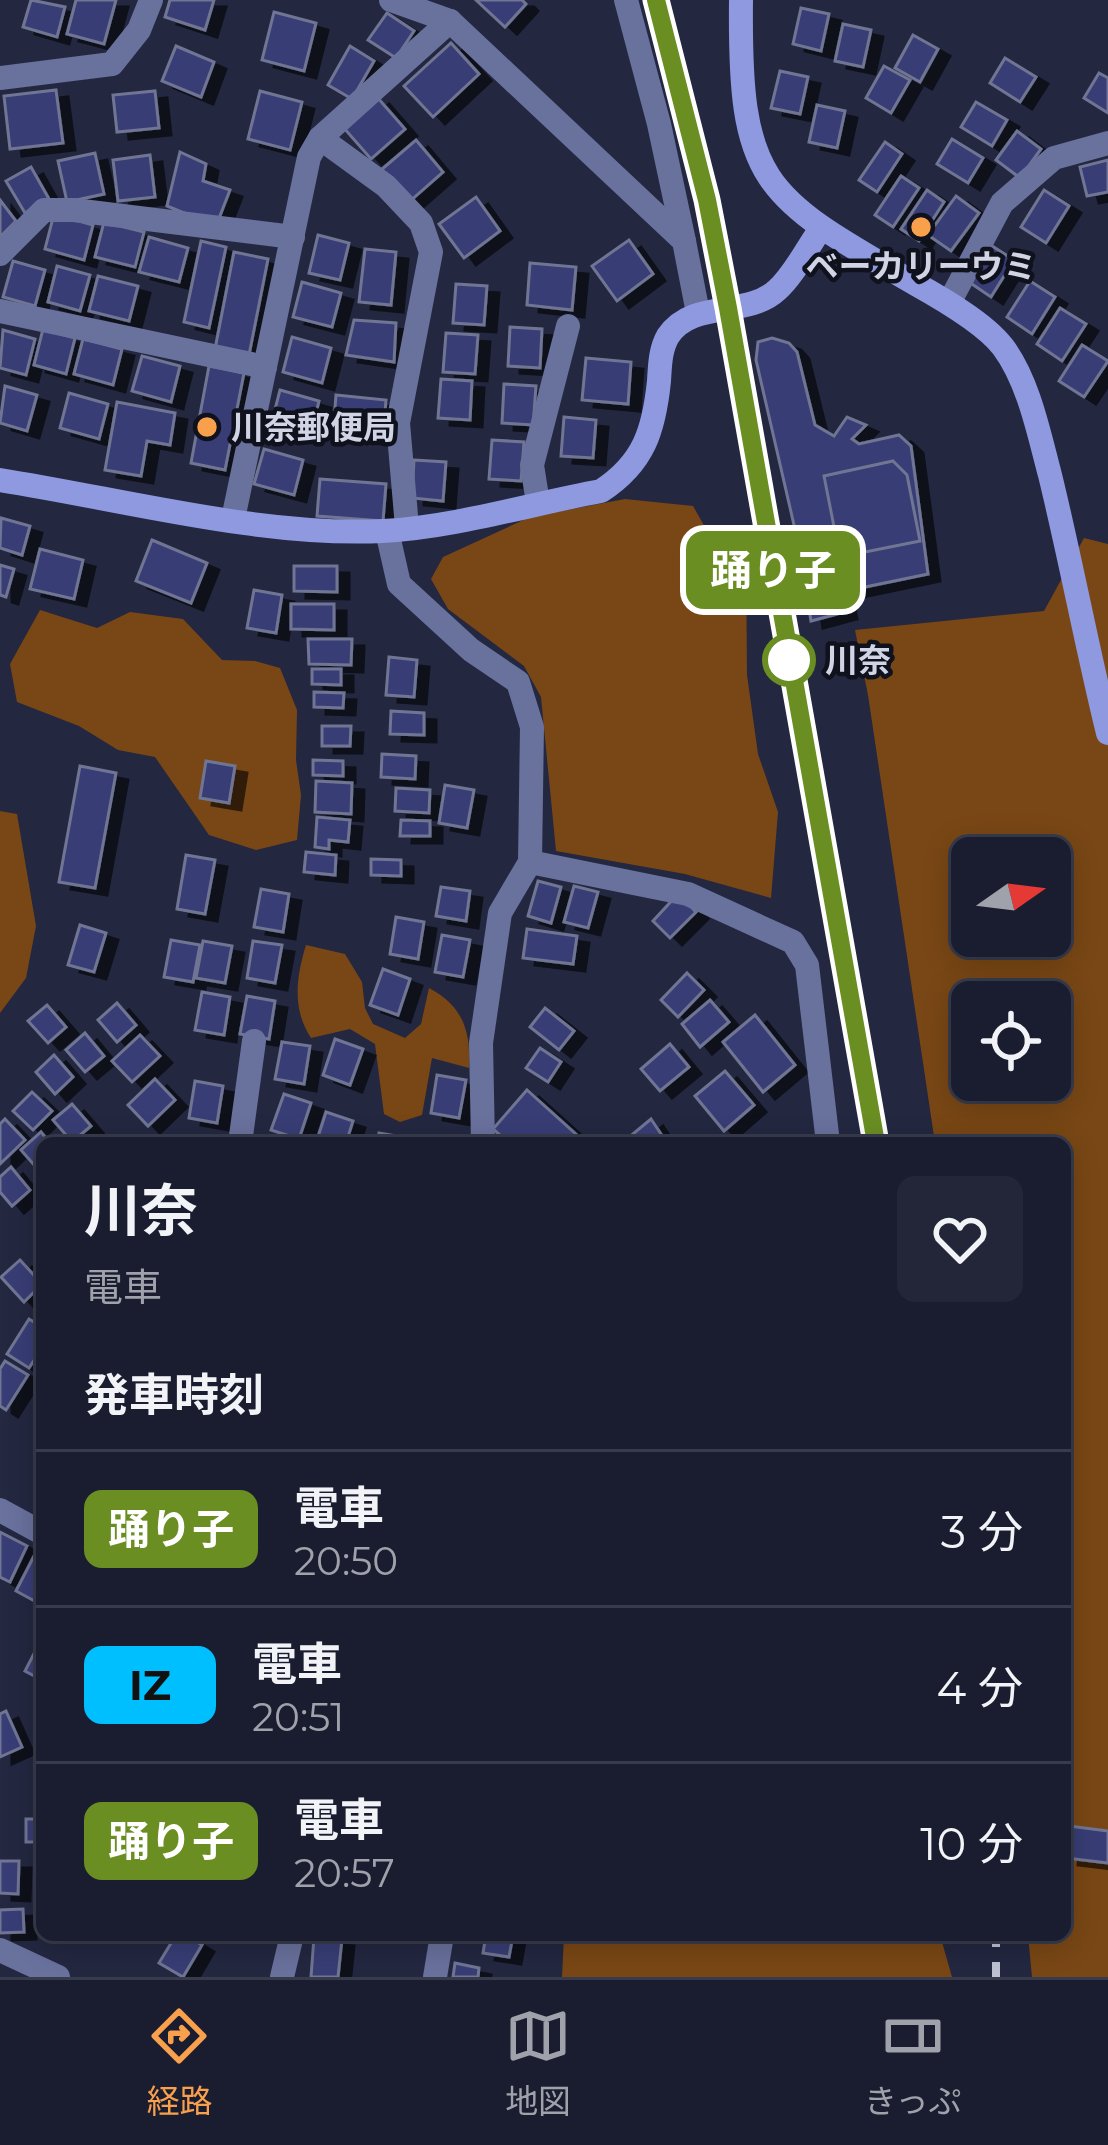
<!DOCTYPE html>
<html lang="ja">
<head>
<meta charset="utf-8">
<style>
  body { margin:0; font-family:Montserrat,"Noto Sans JP",sans-serif; background:#232638; color:#f1f3f6; height:100vh; display:flex; flex-direction:column; font-size:45px; white-space:nowrap }
  * { box-sizing:border-box; margin:0 }
  p { font-size:39px; color:#9fa2ab }
  .icon { flex:none; width:66px; height:66px; fill:none; stroke:currentColor; stroke-width:2; stroke-linecap:round; stroke-linejoin:round }
  .map { position:relative; flex:1; overflow:hidden }
  .side { position:absolute; left:36px; top:1137px; width:1035px; height:804px; display:flex; flex-direction:column; background:#1a1d30; border-radius:18px; box-shadow:0 6px 30px #0003,0 0 0 3px #383b4c }
  .side>* { flex:none }
  .badge { padding:0 24px; border-radius:18px; font-size:42px; line-height:78px }
  .needle { width:78px; rotate:76deg }
  .tools { position:absolute; left:951px; top:837px; display:grid; gap:24px }
  .tools a { display:grid; place-items:center; width:120px; height:120px; border-radius:18px; background:#1a1d30; box-shadow:0 6px 30px #0003,0 0 0 3px #383b4c; font-size:60px }
  .map>.badge { position:absolute; translate:-50% -50%; box-shadow:0 0 0 6px #fff }
  h2 { padding:0 48px; font-size:45px; line-height:108px }
  .round { display:grid; place-items:center; flex:none; width:126px; height:126px; border-radius:18px; background:#232638 }
  .headline { display:flex; align-items:center; justify-content:space-between; height:204px; padding:0 48px }
  h1 { font-size:57px; font-weight:700; line-height:90px }
  ul { padding:0; list-style:none }
  li { display:flex; align-items:center; gap:36px; height:156px; padding:0 48px; border-top:3px solid #383b4c }
  li div { flex:1 }
  li b { display:block; font-size:45px }
  li em { font-style:normal }
  li .badge { min-width:132px; font-weight:700; text-align:center }
  .tabs { display:flex; justify-content:space-around; align-items:center; height:168px; border-top:3px solid #383b4c; background:#1a1d30; font-size:33px; color:#9fa2ab }
  .tabs a { display:grid; justify-items:center; gap:6px }
  .tabs .active { color:#f9a04c }
  .map>svg:first-child { display:block }
</style>
</head>
<body>
<div class="map">
<svg width="1108" height="1977" viewBox="0 0 1108 1977">
  <defs>
    <filter id="shadow"><feDropShadow dx="12" dy="7" stdDeviation="0" flood-color="#0009"/></filter>
  </defs>
  <rect width="100%" height="100%" fill="#232740"/>
  <!-- forest -->
  <g fill="#794715" fill-rule="evenodd">
    <path d="M625 499 693 506 723 559 746 553 747 675 758 754 778 812 771 898 685 874 556 851 541 697 524 666 448 609 431 579 443 557 530 517Z"/>
    <path d="M1084 538 1108 544V1977H1032L1028 1935H1065V1143H935L868 695 855 630 1044 611ZM972 858H1050V936H972ZM972 1002H1050V1080H972Z"/>
    <path d="M40 610 97 628 130 612 183 619 222 660 255 661 280 668 297 710 296 760 301 795 297 840 256 850 209 835 155 757 118 750 79 726 17 702 10 664Z"/>
    <path d="M0 811 17 814 36 926 26 978 0 1013Z"/>
    <path d="M306 945 345 954 362 982 365 1008 373 1024 405 1038 421 1024 429 988C463 1006 471 1031 469 1068L432 1058 422 1115 400 1122 384 1114 375 1044 350 1029 311 1038C292 1009 296 978 306 945Z"/>
    <path d="M564 1935H940L952 1977H562Z"/>
  </g>
  <!-- building -->
  <g fill="#373d74" stroke="#6f7593" stroke-width="3" filter="url(#shadow)">
    <path d="M31 0 65 7 57 37 23 27Z"/>
    <path d="M76 0H116L104 44 67 34Z"/>
    <path d="M170 0H214L205 30 165 17Z"/>
    <path d="M476 0H522L526 4 505 27Z"/>
    <path d="M801 8 829 14 821 51 793 44Z"/>
    <path d="M274 12 316 23 304 71 262 60Z"/>
    <path d="M387 13 414 31 396 58 368 40Z"/>
    <path d="M843 24 871 30 863 67 835 61Z"/>
    <path d="M913 35 938 49 920 82 895 68Z"/>
    <path d="M451 43 479 74 433 117 404 86Z"/>
    <path d="M176 46 214 62 201 97 162 81Z"/>
    <path d="M350 46 374 61 352 99 328 85Z"/>
    <path d="M1005 58 1036 77 1020 102 990 83Z"/>
    <path d="M884 66 910 80 891 113 866 98Z"/>
    <path d="M780 71 808 77 800 114 771 108Z"/>
    <path d="M1099 73 1108 78V113L1084 98Z"/>
    <path d="M56 90 63 143 10 149 4 96Z"/>
    <path d="M155 91 159 128 117 132 113 95Z"/>
    <path d="M260 91 302 102 290 150 248 139Z"/>
    <path d="M377 97 405 129 371 159 343 127Z"/>
    <path d="M976 102 1007 120 992 146 961 127Z"/>
    <path d="M817 105 845 111 837 148 809 142Z"/>
    <path d="M1017 131 1041 149 1020 178 996 160Z"/>
    <path d="M952 139 983 158 968 183 937 164Z"/>
    <path d="M416 140 443 172 409 202 381 170Z"/>
    <path d="M885 142 902 154 877 192 859 180Z"/>
    <path d="M180 152 206 164 203 181 230 190 216 226 167 206Z"/>
    <path d="M95 153 104 194 67 202 58 161Z"/>
    <path d="M150 155 155 197 118 201 113 160Z"/>
    <path d="M1108 160V192L1087 196 1080 167Z"/>
    <path d="M31 167 49 199 25 213 6 181Z"/>
    <path d="M901 176 919 188 893 227 875 215Z"/>
    <path d="M927 190 944 202 919 241 901 229Z"/>
    <path d="M1044 190 1069 206 1046 243 1021 227Z"/>
    <path d="M956 196 979 213 951 251 928 235Z"/>
    <path d="M476 197 500 231 464 258 439 224Z"/>
    <path d="M0 200 16 221 0 237Z"/>
    <path d="M54 214 93 225 84 260 45 249Z"/>
    <path d="M104 222 144 232 135 267 95 257Z"/>
    <path d="M318 235 349 243 340 280 309 273Z"/>
    <path d="M149 237 188 248 179 282 139 272Z"/>
    <path d="M629 240 653 274 617 301 592 266Z"/>
    <path d="M201 241 226 247 209 328 184 322Z"/>
    <path d="M989 244 1014 260 991 297 966 280Z"/>
    <path d="M365 249 396 252 391 305 359 302Z"/>
    <path d="M234 252 268 259 249 355 215 349Z"/>
    <path d="M13 261 45 270 35 306 3 297Z"/>
    <path d="M530 263 576 267 572 310 527 305Z"/>
    <path d="M57 266 90 275 80 311 48 302Z"/>
    <path d="M98 276 138 286 129 321 89 311Z"/>
    <path d="M1030 281 1055 297 1032 334 1007 317Z"/>
    <path d="M302 282 341 293 332 327 293 317Z"/>
    <path d="M456 284 487 286 484 325 453 323Z"/>
    <path d="M1060 308 1086 324 1062 361 1037 344Z"/>
    <path d="M354 320 396 323 394 362 346 355Z"/>
    <path d="M510 327 542 329 540 368 508 366Z"/>
    <path d="M43 329 75 338 66 374 34 365Z"/>
    <path d="M3 330 35 339 26 375 0 368Z"/>
    <path d="M446 333 478 335 475 374 443 372Z"/>
    <path d="M292 337 331 348 322 383 283 372Z"/>
    <path d="M772 338 789 343 797 352 815 425 834 436 847 417 866 425 852 439 859 444 899 435 911 446 928 574 841 592 845 612 811 621 800 551 756 360 758 342Z"/>
    <path d="M83 339 122 349 113 385 74 374Z"/>
    <path d="M1082 345 1108 361 1084 397 1059 381Z"/>
    <path d="M142 356 180 366 171 402 132 391Z"/>
    <path d="M586 358 631 362 628 404 582 400Z"/>
    <path d="M209 366 244 373 225 470 191 463Z"/>
    <path d="M441 379 472 381 470 420 438 418Z"/>
    <path d="M504 384 536 386 533 425 502 423Z"/>
    <path d="M5 386 37 395 27 431 0 423Z"/>
    <path d="M280 390 319 401 310 436 271 425Z"/>
    <path d="M69 393 108 404 99 439 60 428Z"/>
    <path d="M336 395 386 400 383 438 333 434Z"/>
    <path d="M117 402 175 413 170 445 147 441 141 476 105 470Z"/>
    <path d="M564 417 596 420 593 458 561 456Z"/>
    <path d="M492 440 524 442 521 481 489 479Z"/>
    <path d="M264 449 303 460 294 495 254 484Z"/>
    <path d="M414 460 446 462 443 501 412 498Z"/>
    <path d="M893 461 907 475 920 541 840 557 824 476Z"/>
    <path d="M320 479 386 484 383 521 317 516Z"/>
    <path d="M1 518 30 526 22 555 0 548Z"/>
    <path d="M152 540 207 563 191 603 136 581Z"/>
    <path d="M40 549 83 560 74 599 30 589Z"/>
    <path d="M0 565 14 569 6 597 0 595Z"/>
    <path d="M294 566H337V592L294 591Z"/>
    <path d="M254 590 282 595 276 633 247 628Z"/>
    <path d="M291 604H334V630L291 629Z"/>
    <path d="M308 639H352L351 665 309 664Z"/>
    <path d="M389 657 417 660 414 697 386 695Z"/>
    <path d="M312 669H341V685L312 684Z"/>
    <path d="M314 692 344 693 343 708 314 707Z"/>
    <path d="M391 711 424 713V735L390 734Z"/>
    <path d="M322 726H351L350 746H322Z"/>
    <path d="M382 754 416 756 415 779 381 777Z"/>
    <path d="M313 760 343 761V776L313 775Z"/>
    <path d="M206 761 235 766 229 803 200 798Z"/>
    <path d="M80 766 116 773 95 888 59 882Z"/>
    <path d="M316 781 352 783 351 814 315 812Z"/>
    <path d="M445 785 474 790 467 828 439 823Z"/>
    <path d="M396 788 430 790 429 813 395 811Z"/>
    <path d="M317 817 350 820 348 842 329 840V849L315 847Z"/>
    <path d="M401 820 430 821V836H400Z"/>
    <path d="M306 852 336 855 335 875 304 872Z"/>
    <path d="M186 855 215 860 205 914 177 909Z"/>
    <path d="M371 859 401 860V876L371 875Z"/>
    <path d="M538 881 561 887 551 923 528 916Z"/>
    <path d="M574 886 598 892 588 928 564 922Z"/>
    <path d="M441 887 470 891 466 921 436 916Z"/>
    <path d="M261 889 289 894 283 932 254 927Z"/>
    <path d="M678 894 696 912 670 938 653 921Z"/>
    <path d="M396 917 424 922 418 959 390 954Z"/>
    <path d="M80 925 106 933 94 972 68 965Z"/>
    <path d="M527 929 577 936 573 964 523 958Z"/>
    <path d="M442 935 470 940 463 977 435 972Z"/>
    <path d="M171 940 200 945 193 982 164 977Z"/>
    <path d="M203 941 232 946 225 983 196 978Z"/>
    <path d="M253 941 282 945 275 983 247 978Z"/>
    <path d="M383 969 410 979 398 1015 370 1005Z"/>
    <path d="M687 973 704 990 678 1017 661 1000Z"/>
    <path d="M202 992 230 997 224 1035 195 1030Z"/>
    <path d="M247 996 275 1001 269 1039 240 1034Z"/>
    <path d="M710 1000 729 1022 700 1047 682 1024Z"/>
    <path d="M117 1003 136 1025 117 1042 98 1020Z"/>
    <path d="M47 1005 66 1027 48 1043 28 1021Z"/>
    <path d="M545 1008 574 1031 559 1050 530 1027Z"/>
    <path d="M755 1015 795 1065 763 1092 723 1042Z"/>
    <path d="M85 1033 104 1056 85 1072 66 1050Z"/>
    <path d="M140 1035 160 1056 132 1082 112 1061Z"/>
    <path d="M335 1039 363 1049 350 1085 323 1075Z"/>
    <path d="M282 1042 310 1046 304 1084 275 1079Z"/>
    <path d="M670 1044 689 1067 660 1091 641 1069Z"/>
    <path d="M540 1048 561 1062 548 1082 526 1068Z"/>
    <path d="M54 1055 73 1077 55 1094 36 1072Z"/>
    <path d="M725 1071 754 1105 724 1131 695 1096Z"/>
    <path d="M437 1075 466 1080 459 1118 431 1113Z"/>
    <path d="M155 1079 175 1100 148 1126 128 1105Z"/>
    <path d="M195 1081 223 1086 217 1123 189 1118Z"/>
    <path d="M527 1090 579 1137 574 1143H509L493 1129Z"/>
    <path d="M32 1092 52 1111 33 1130 13 1111Z"/>
    <path d="M284 1094 311 1103 299 1139 271 1130Z"/>
    <path d="M72 1104 91 1126 72 1142 53 1120Z"/>
    <path d="M326 1112 353 1121 346 1143H316Z"/>
    <path d="M5 1119 25 1140 0 1164V1124Z"/>
    <path d="M651 1119 667 1143H622Z"/>
    <path d="M41 1132 50 1143H42V1174L21 1150Z"/>
    <path d="M379 1133 408 1138 407 1143H378Z"/>
    <path d="M11 1167 30 1190 12 1206 0 1192V1177Z"/>
    <path d="M20 1260 42 1284 24 1302 1 1277Z"/>
    <path d="M29 1319 42 1327V1348L29 1368 7 1354Z"/>
    <path d="M5 1361 28 1375 6 1410 0 1406V1369Z"/>
    <path d="M0 1532 27 1546 10 1582 0 1577Z"/>
    <path d="M34 1556 42 1560V1605L16 1591Z"/>
    <path d="M42 1638V1680L25 1671Z"/>
    <path d="M6 1711 22 1747 0 1757V1714Z"/>
    <rect x="26" y="1819" width="16" height="23"/>
    <path d="M1069 1826 1108 1831V1863L1066 1858Z"/>
    <path d="M0 1861H19L18 1894 0 1893Z"/>
    <path d="M23 1909 24 1932 0 1933V1910Z"/>
    <path d="M176 1935H186L202 1945 183 1977 159 1963Z"/>
    <path d="M486 1935H513L509 1957 483 1953Z"/>
    <path d="M314 1937 342 1939 338 1977H311Z"/>
    <path d="M455 1963 479 1968 478 1977H453Z"/>
  </g>
  <g fill="none" stroke-linecap="round" stroke-linejoin="round">
    <!-- street -->
    <g stroke="#69719d" stroke-width="24">
      <path d="M391 0 450 21 684 241 698 313"/>
      <path d="M626 0 659 124 684 241"/>
      <path d="M0 78 112 64 139 30 151 0"/>
      <path d="M320 138 386 186 421 223 431 252 398 423 407 527"/>
      <path d="M0 254 44 210H74L293 237"/>
      <path d="M949 303 1002 203 1054 158 1108 143"/>
      <path d="M0 311 265 367"/>
      <path d="M538 503 532 465 568 326"/>
      <path d="M233 519 309 157 320 138 450 21"/>
      <path d="M387 531 399 584 471 650 518 682 532 727 530 862 500 913 481 1043 483 1143"/>
      <path d="M530 862 688 894 793 942 807 965 828 1143"/>
      <path d="M240 1143 254 1041"/>
      <path d="M0 1510 42 1533"/>
      <path d="M0 1950 58 1977"/>
      <path d="M282 1977 292 1935"/>
      <path d="M435 1977 442 1935"/>
    </g>
    <!-- secondary -->
    <g stroke="#8e99e0" stroke-width="24">
      <path d="M741 0C739 183 761 195 914 283 941 298 985 323 1003 347 1029 382 1039 434 1050 475 1071 561 1087 648 1108 733"/>
      <path d="M0 480C121 499 262 537 383 531 456 527 530 504 601 491 644 463 654 430 659 381 660 366 660 350 668 336 693 299 747 318 777 290 794 275 807 248 820 230"/>
    </g>
    <!-- rail -->
    <g stroke="#bec2d3" stroke-width="8" stroke-dasharray="15 15" stroke-linecap="butt">
      <path d="M656 0 707 200 728 308 876 1143"/>
      <path d="M996 1977V1935"/>
    </g>
  </g>
  <g fill="none" stroke-linecap="round" stroke-linejoin="round">
    <!-- line casing -->
    <g stroke="#fff" stroke-width="27">
      <path id="line" d="M656 0 707 200 728 308 876 1143"/>
    </g>
    <!-- line -->
    <use href="#line" stroke="#6b8e23" stroke-width="18"/>
  </g>
  <!-- markers -->
  <g fill="#f9a04c" stroke="#0f111c" stroke-width="4.5">
    <circle cx="921" cy="227" r="12"/>
    <circle cx="207" cy="427" r="12"/>
  </g>
  <circle fill="#fff" stroke="#6b8e23" stroke-width="6" cx="789" cy="660" r="24"/>
  <g text-anchor="middle" dominant-baseline="central" stroke-width="9" stroke-linejoin="round" paint-order="stroke">
    <!-- poi labels -->
    <g font-size="33" font-weight="bold" fill="#d0d4e4" stroke="#0f111c">
      <text x="921" y="266">ベーカリーウミ</text>
      <text x="231" y="427" text-anchor="start">川奈郵便局</text>
    </g>
    <!-- stop labels -->
    <g font-size="33" font-weight="bold" fill="#d0d4e4" stroke="#0f111c" text-anchor="start">
      <text x="825" y="660">川奈</text>
    </g>
  </g>
</svg>
<div class="tools">
<a><svg class="needle" viewBox="-14 -14 28 28"><path d="M0-13l5 13h-10z" fill="#e53935"/><path d="M0 13l5-13h-10z" fill="#9fa2ab"/></svg></a>
<a><svg class="icon" aria-label="locate" viewBox="0 0 24 24"><circle cx="12" cy="12" r="6"/><path d="M12 2v4M12 18v4M2 12h4M18 12h4"/></svg></a>
</div>
<b class="badge" style="left:773px;top:570px;background:#6b8e23;color:#fff">踊り子</b>
<section class="side">
<div class="headline"><div><h1>川奈</h1><p>電車</p></div><a class="round"><svg class="icon" aria-label="heart" viewBox="0 0 24 24"><path d="M12 20l-8-8c-3-5 5-10 8-4 3-6 11-1 8 4z"/></svg></a></div>
<h2>発車時刻</h2>
<ul>
<li><span class="badge" style="background:#6b8e23;color:#fff">踊り子</span><div><b>電車</b><p>20:50</p></div><em>3 分</em></li>
<li><span class="badge" style="background:#00bfff;color:#111">IZ</span><div><b>電車</b><p>20:51</p></div><em>4 分</em></li>
<li><span class="badge" style="background:#6b8e23;color:#fff">踊り子</span><div><b>電車</b><p>20:57</p></div><em>10 分</em></li>
</ul>
</section>
</div>
<nav class="tabs">
<a class="active"><svg class="icon" aria-label="directions" viewBox="0 0 24 24"><path d="M12 3l9 9-9 9-9-9zM9 14v-3h6M13 9l2 2-2 2"/></svg>経路</a>
<a><svg class="icon" aria-label="map" viewBox="0 0 24 24"><path d="M3 6l6-2 6 2 6-2v14l-6 2-6-2-6 2zM9 4v14M15 6v14"/></svg>地図</a>
<a><svg class="icon" aria-label="tickets" viewBox="0 0 24 24"><path d="M3 7h18v10H3zM15 7v10"/></svg>きっぷ</a>
</nav>
</body>
</html>
